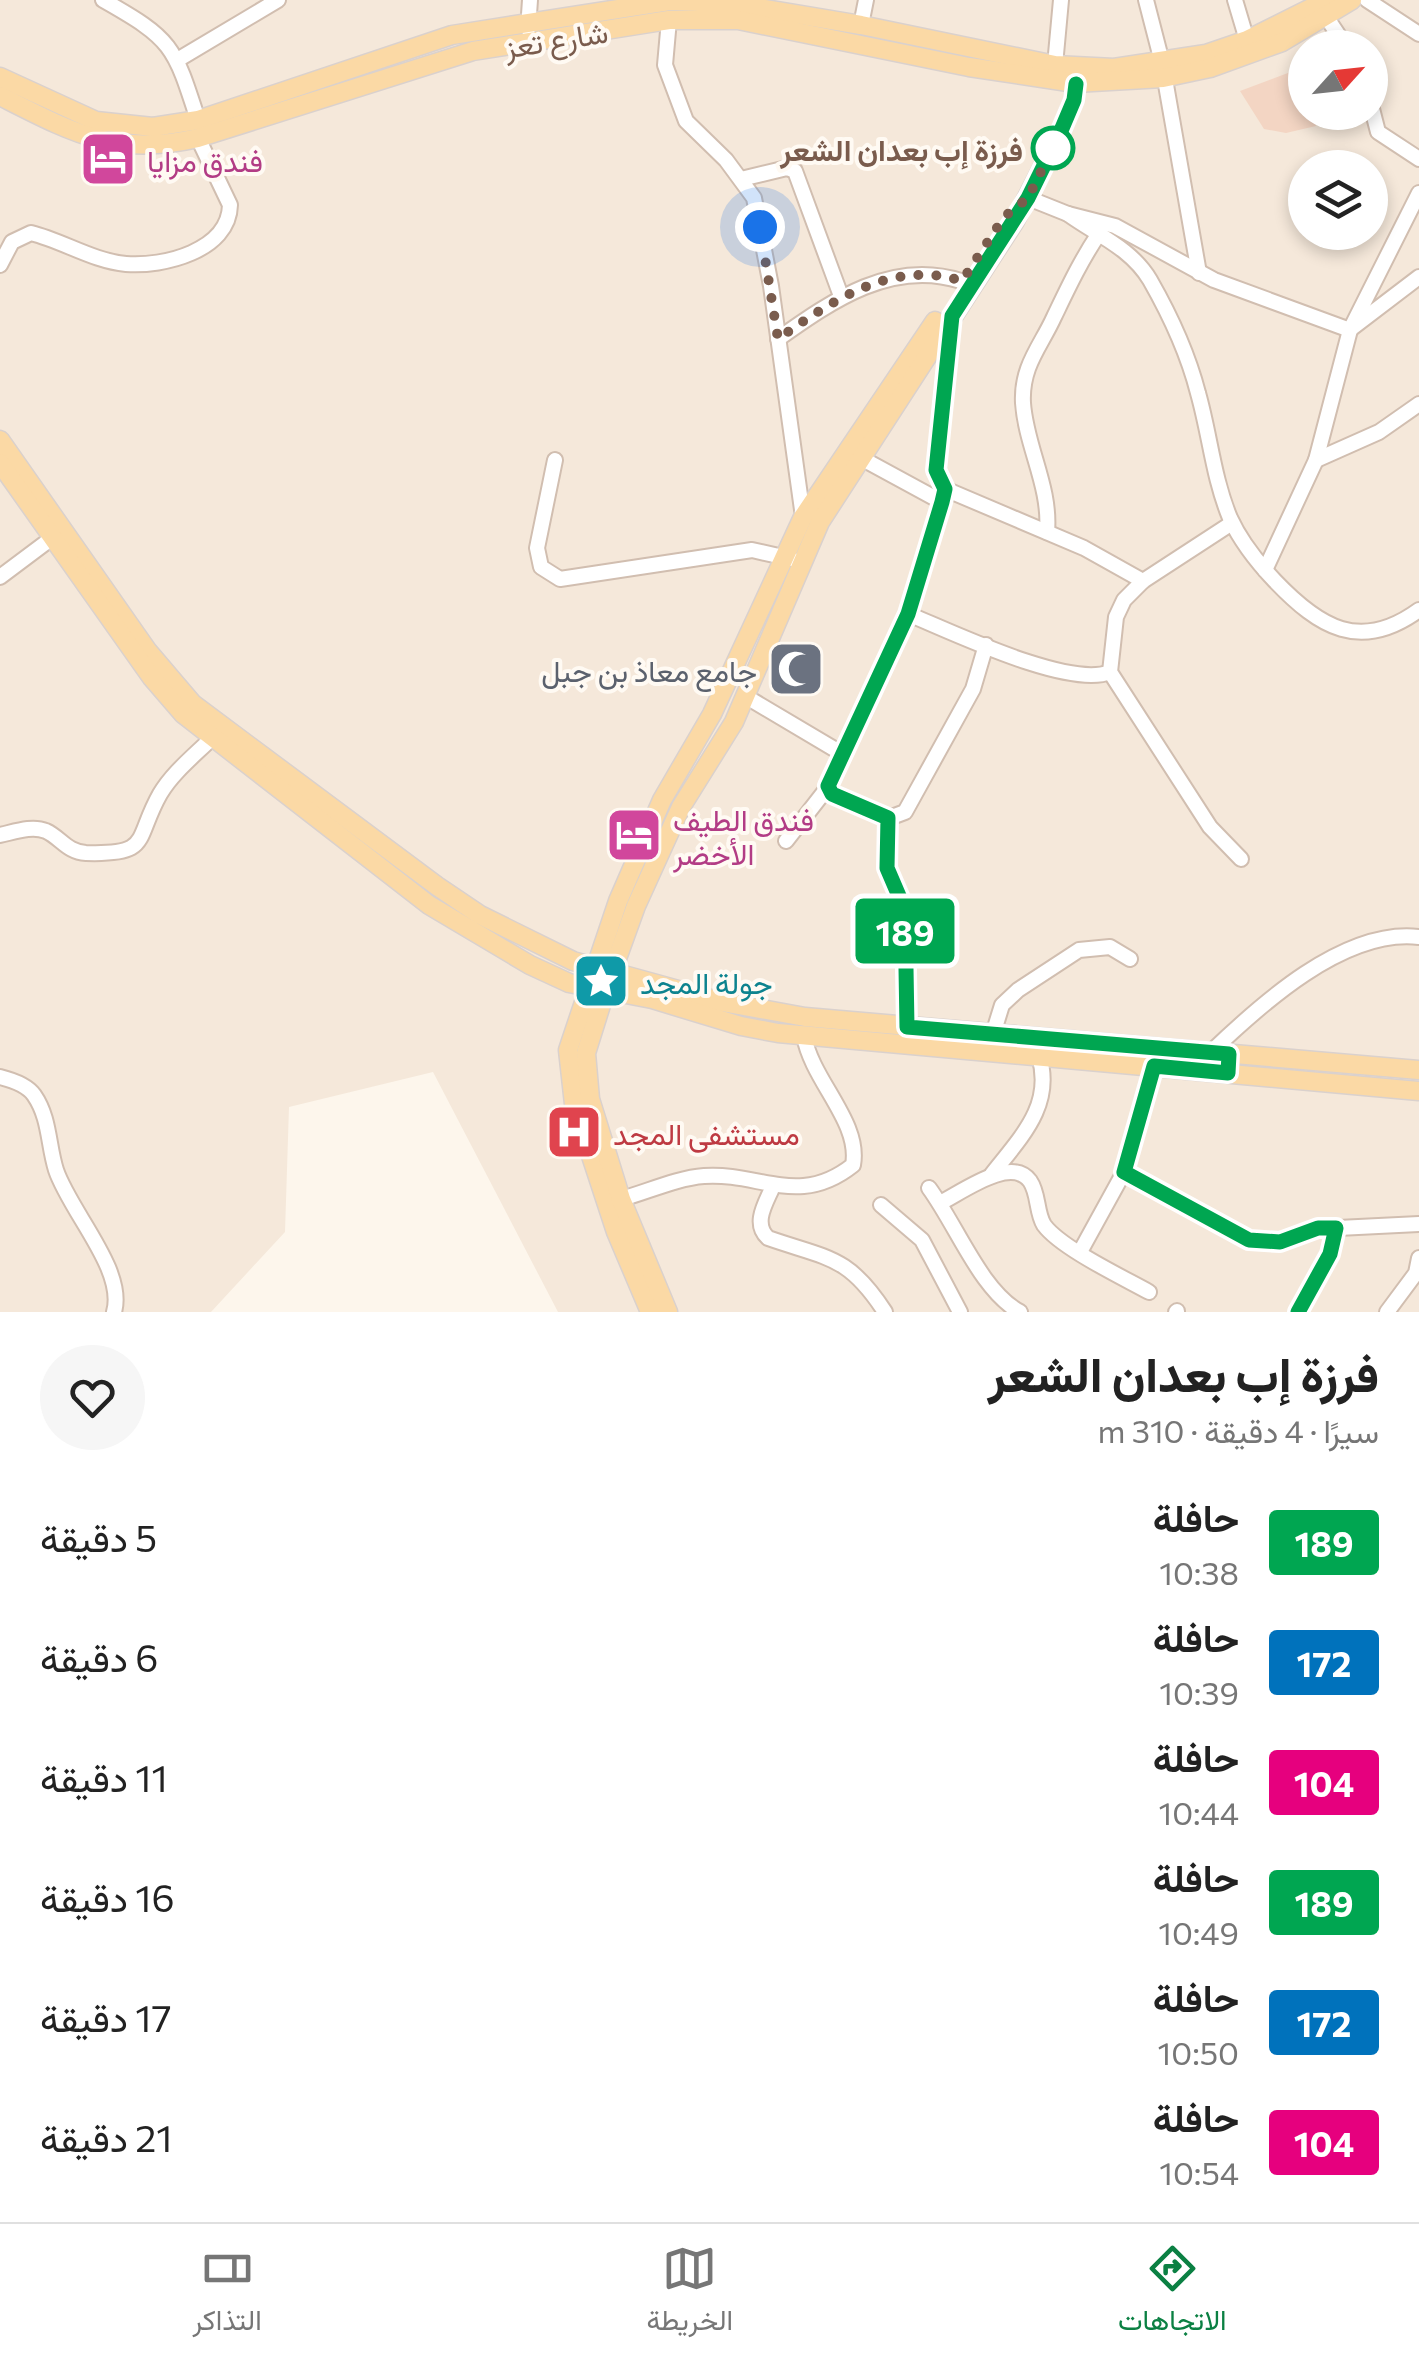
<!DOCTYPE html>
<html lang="ar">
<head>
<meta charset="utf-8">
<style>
  body { margin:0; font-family:Commissioner,Vazirmatn,sans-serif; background:#f6f6f6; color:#222; direction:rtl; height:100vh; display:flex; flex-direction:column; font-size:38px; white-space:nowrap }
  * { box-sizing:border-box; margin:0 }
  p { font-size:32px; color:#767676 }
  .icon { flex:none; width:55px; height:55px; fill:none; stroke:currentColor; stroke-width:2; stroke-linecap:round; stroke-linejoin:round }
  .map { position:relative; height:1312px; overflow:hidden; direction:ltr }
  .panel { display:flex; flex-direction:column; background:#fff; flex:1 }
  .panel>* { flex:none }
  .badge { padding:0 20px; border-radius:8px; font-size:35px; line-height:65px }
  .needle { width:65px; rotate:63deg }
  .buttons { position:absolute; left:1288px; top:30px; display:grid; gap:20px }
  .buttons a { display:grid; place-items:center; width:100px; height:100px; border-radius:50%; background:#fff; box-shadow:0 5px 15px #0003; font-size:50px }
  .you { position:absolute; width:50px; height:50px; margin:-25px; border:8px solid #fff; border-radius:50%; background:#1a73e8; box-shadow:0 0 0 15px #1a73e833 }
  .map>.badge { position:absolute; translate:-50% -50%; box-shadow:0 0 0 5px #fff }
  .round { display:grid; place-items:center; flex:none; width:105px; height:105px; border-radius:52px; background:#f6f6f6 }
  .overview { display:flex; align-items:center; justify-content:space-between; height:170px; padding:0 40px }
  h1 { font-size:48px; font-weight:800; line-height:75px }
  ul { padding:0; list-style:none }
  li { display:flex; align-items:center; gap:30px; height:120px; padding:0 40px }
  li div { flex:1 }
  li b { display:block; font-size:38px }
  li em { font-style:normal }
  li .badge { min-width:110px; font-weight:700; text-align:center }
  .tabs { display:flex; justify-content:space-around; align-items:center; height:140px; border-top:2px solid #e0e0e0; background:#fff; font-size:28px; color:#767676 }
  .tabs a { display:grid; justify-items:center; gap:5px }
  .tabs .current { color:#0b8043 }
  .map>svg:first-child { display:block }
</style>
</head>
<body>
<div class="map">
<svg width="1419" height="1312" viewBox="0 0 1419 1312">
  <rect width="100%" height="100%" fill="#fdf6ec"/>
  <!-- residential -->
  <path fill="#f5e8da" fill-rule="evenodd" d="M0 0H1419V1312H558L433 1072 289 1107 285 1232 211 1312H0ZM1305 48H1370V112H1305ZM1305 168H1370V232H1305Z"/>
  <!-- building -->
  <path fill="#f3d5c3" d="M1301 68 1305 112H1313L1316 126 1286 133 1264 129 1240 91Z"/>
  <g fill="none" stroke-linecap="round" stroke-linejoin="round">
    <!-- minor casing -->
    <g stroke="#d1beb0" stroke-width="18">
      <g id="minor">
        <path d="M103 0C172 39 174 45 198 120"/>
        <path d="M1146 0 1162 62 1199 273"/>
        <path d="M1235 0 1249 47"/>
        <path d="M1367 0 1419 34"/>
        <path d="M1327 18 1347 48"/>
        <path d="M669 20 665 65 686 121 726 160 754 198 771 286 803 517"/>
        <path d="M861 25 866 0"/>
        <path d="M528 29 530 0"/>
        <path d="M179 59 278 0"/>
        <path d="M1055 65 1061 0"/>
        <path d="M1370 101 1378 132 1419 159"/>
        <path d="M741 179 787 168 795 171 841 296"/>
        <path d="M1028 198 1068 214 1115 226 1214 280 1350 330"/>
        <path d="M1068 214C1097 235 1131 248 1150 280 1170 315 1188 354 1198 393 1210 435 1213 477 1230 518 1240 540 1258 563 1275 581 1319 627 1360 653 1419 610"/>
        <path d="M0 265 12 242 31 233C63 241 93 261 126 264 163 267 229 251 230 205L198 138"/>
        <path d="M1352 328 1419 277"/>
        <path d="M778 339C833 300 892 259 961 281"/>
        <path d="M861 458 942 502"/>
        <path d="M555 460 537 548 541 567 560 579 752 550 792 559"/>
        <path d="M1316 460 1379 432 1419 404"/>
        <path d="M945 489 1084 548 1143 581"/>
        <path d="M1232 523 1143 581 1124 600 1116 617 1110 672 1210 827 1241 859"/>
        <path d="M1047 532C1051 487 1026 447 1023 403 1021 366 1041 346 1054 317 1068 288 1080 262 1098 235"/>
        <path d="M1265 570 1316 460 1350 330 1419 193"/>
        <path d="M0 577 52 538"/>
        <path d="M908 614C950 631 1069 689 1110 672"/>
        <path d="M745 696 841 753"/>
        <path d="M828 787 832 793 889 818 905 812 973 689 986 645"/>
        <path d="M889 818 887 868 905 909 907 1027"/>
        <path d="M0 835C14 832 32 825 46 831 61 838 67 852 86 853 152 855 134 840 160 794 173 772 195 755 213 737"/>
        <path d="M786 841 828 787 908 614 945 489 936 470 953 317"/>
        <path d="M993 1034 1002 1005 1018 990 1079 950 1110 947 1130 959"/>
        <path d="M1210 1053C1260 1005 1344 928 1419 937"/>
        <path d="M0 1077C12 1080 27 1085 34 1095 50 1118 48 1145 56 1170 70 1212 126 1270 114 1312"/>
        <path d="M1124 1172 1249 1240 1280 1242 1318 1229 1419 1224"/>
        <path d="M992 1174C1021 1137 1054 1105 1039 1056"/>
        <path d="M773 1186C766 1203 752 1223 768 1238 828 1259 848 1255 885 1312"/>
        <path d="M929 1188C957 1226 981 1291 1020 1312"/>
        <path d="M621 1199C647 1192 677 1178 704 1176 760 1172 799 1208 853 1165 861 1122 812 1081 804 1036"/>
        <path d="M940 1203C961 1193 1011 1155 1030 1181 1039 1194 1036 1212 1044 1225 1061 1248 1122 1277 1149 1292"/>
        <path d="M881 1205 922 1240 960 1312"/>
        <path d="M1080 1252 1124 1172 1154 1066"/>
        <path d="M1176 1312 1177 1311"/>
        <path d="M1298 1312 1330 1254 1336 1228"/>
        <path d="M1387 1312 1416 1273 1419 1258"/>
      </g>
    </g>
    <!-- major casing -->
    <g stroke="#dad1cd" stroke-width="21">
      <g id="major">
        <path d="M0 77 96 121 153 127 198 120 452 35 669 1 729 3 861 25 1055 65 1114 68 1206 54 1247 40 1327 0"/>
        <path d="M0 96C73 133 115 157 198 138L473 51 669 20H738L969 67 1075 83 1163 78 1210 68 1282 42 1352 0"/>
        <path d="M0 440 147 650 193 704 437 886 480 915 573 961 722 1002 805 1017 1419 1070"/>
        <path d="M0 463 152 678 183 714 429 905 530 965 569 983 652 999 741 1026 778 1033 1419 1091"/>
        <path d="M650 1312 616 1232 574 1104 568 1050 618 901 662 800 712 714 803 517 935 321"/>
        <path d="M668 1312 621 1199 590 1099 586 1053 606 989 636 906 681 807 734 722 820 522 1015 221 1060 133 1074 99 1075 83"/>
      </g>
    </g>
    <!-- minor -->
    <use href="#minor" stroke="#fff" stroke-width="14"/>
    <!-- major -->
    <use href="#major" stroke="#fbd9a5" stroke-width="18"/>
  </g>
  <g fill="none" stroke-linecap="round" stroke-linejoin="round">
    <!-- line casing -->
    <g stroke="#fff" stroke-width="22">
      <path id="line" d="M1076 84 1074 100 1060 133 1028 198 952 316 936 470 945 489 942 502 908 614 828 786 832 794 888 818 887 868 905 910 907 1027 1229 1054 1228 1073 1154 1066 1124 1172 1249 1240 1280 1242 1318 1228H1336L1330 1254 1298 1312"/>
    </g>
    <!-- line -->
    <use href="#line" stroke="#00a651" stroke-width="15"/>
    <!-- walk -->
    <path stroke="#7a5c4d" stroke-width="10" stroke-dasharray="0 18" d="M760 227 778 339C833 300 893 259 962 281L1004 217 1028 198 1060 133 1053 148"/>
  </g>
  <!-- icons -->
  <defs>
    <g id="hotel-square" transform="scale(2.875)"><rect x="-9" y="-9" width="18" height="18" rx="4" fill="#d1479c" stroke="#fffaf3"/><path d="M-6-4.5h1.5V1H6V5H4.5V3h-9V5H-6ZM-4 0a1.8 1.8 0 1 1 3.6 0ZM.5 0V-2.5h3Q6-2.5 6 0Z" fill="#fff"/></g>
    <g id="mosque-square" transform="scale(2.875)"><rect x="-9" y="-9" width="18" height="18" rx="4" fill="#6b7280" stroke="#fffaf3"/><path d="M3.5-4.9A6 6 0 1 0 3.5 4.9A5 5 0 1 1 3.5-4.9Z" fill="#fff"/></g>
    <g id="sight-square" transform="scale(2.875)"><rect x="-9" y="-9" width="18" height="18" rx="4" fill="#0f9aa8" stroke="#fffaf3"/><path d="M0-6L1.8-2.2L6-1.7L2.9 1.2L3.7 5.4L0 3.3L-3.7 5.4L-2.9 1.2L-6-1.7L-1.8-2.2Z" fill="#fff"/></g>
    <g id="hospital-square" transform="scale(2.875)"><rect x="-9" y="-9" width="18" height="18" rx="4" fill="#e0444e" stroke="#fffaf3"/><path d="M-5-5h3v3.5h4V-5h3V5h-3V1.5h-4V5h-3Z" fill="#fff"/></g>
  </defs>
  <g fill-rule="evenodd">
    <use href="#hotel-square" x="108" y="159"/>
    <use href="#mosque-square" x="796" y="669"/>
    <use href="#hotel-square" x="634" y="835"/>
    <use href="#sight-square" x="601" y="981"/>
    <use href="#hospital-square" x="574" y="1132"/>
  </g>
  <!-- markers -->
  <circle fill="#fff" stroke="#00a651" stroke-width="5" cx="1053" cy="148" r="20"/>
  <g text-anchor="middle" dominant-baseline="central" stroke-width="8" stroke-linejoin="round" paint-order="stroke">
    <!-- street labels -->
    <g font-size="30" fill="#7a5c4d" stroke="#fffaf3">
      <text transform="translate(556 38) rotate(-9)">شارع تعز</text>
    </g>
    <!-- stop labels -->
    <g font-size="30" font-weight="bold" fill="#7a5c4d" stroke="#fffaf3" text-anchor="end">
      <text x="1023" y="148">فرزة إب بعدان الشعر</text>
    </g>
    <!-- hotel labels -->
    <g font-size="30" fill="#b23c85" stroke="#fffaf3" text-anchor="start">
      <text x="147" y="159">فندق مزايا</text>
      <text x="673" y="818">فندق الطيف<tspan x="673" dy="34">الأخضر</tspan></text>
    </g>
    <!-- worship labels -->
    <g font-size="30" fill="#5b616d" stroke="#fffaf3" text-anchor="end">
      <text x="757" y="669">جامع معاذ بن جبل</text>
    </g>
    <!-- culture labels -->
    <g font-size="30" fill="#0d838f" stroke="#fffaf3" text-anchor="start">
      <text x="640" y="981">جولة المجد</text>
    </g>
    <!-- health labels -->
    <g font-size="30" fill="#be3a42" stroke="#fffaf3" text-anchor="start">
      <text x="613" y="1132">مستشفى المجد</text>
    </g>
  </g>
</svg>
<div class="buttons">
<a><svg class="needle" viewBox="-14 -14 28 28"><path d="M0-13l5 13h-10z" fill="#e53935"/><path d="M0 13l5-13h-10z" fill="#767676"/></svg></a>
<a><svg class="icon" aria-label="layers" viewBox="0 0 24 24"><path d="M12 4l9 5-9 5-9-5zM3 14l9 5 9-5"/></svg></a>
</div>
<div class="you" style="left:760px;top:227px"></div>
<b class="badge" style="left:905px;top:931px;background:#00a651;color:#fff">189</b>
</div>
<section class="panel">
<div class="overview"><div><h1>فرزة إب بعدان الشعر</h1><p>سيرًا · 4 دقيقة · 310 m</p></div><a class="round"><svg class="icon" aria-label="heart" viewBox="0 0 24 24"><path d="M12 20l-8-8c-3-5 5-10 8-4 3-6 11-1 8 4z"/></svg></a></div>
<ul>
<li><span class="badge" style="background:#00a651;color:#fff">189</span><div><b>حافلة</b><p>10:38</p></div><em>5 دقيقة</em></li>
<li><span class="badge" style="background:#0072bc;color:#fff">172</span><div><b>حافلة</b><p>10:39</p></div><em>6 دقيقة</em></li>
<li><span class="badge" style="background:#e6007e;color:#fff">104</span><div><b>حافلة</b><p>10:44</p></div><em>11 دقيقة</em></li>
<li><span class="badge" style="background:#00a651;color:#fff">189</span><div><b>حافلة</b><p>10:49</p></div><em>16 دقيقة</em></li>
<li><span class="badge" style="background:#0072bc;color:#fff">172</span><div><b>حافلة</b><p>10:50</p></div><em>17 دقيقة</em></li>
<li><span class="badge" style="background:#e6007e;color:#fff">104</span><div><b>حافلة</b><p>10:54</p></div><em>21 دقيقة</em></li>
</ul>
</section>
<nav class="tabs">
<a class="current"><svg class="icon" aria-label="directions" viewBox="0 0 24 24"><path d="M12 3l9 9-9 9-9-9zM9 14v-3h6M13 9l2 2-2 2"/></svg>الاتجاهات</a>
<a><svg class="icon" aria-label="map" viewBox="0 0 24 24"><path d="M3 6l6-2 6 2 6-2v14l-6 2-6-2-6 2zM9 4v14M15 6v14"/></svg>الخريطة</a>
<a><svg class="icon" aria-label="tickets" viewBox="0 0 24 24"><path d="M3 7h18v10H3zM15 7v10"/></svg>التذاكر</a>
</nav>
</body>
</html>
